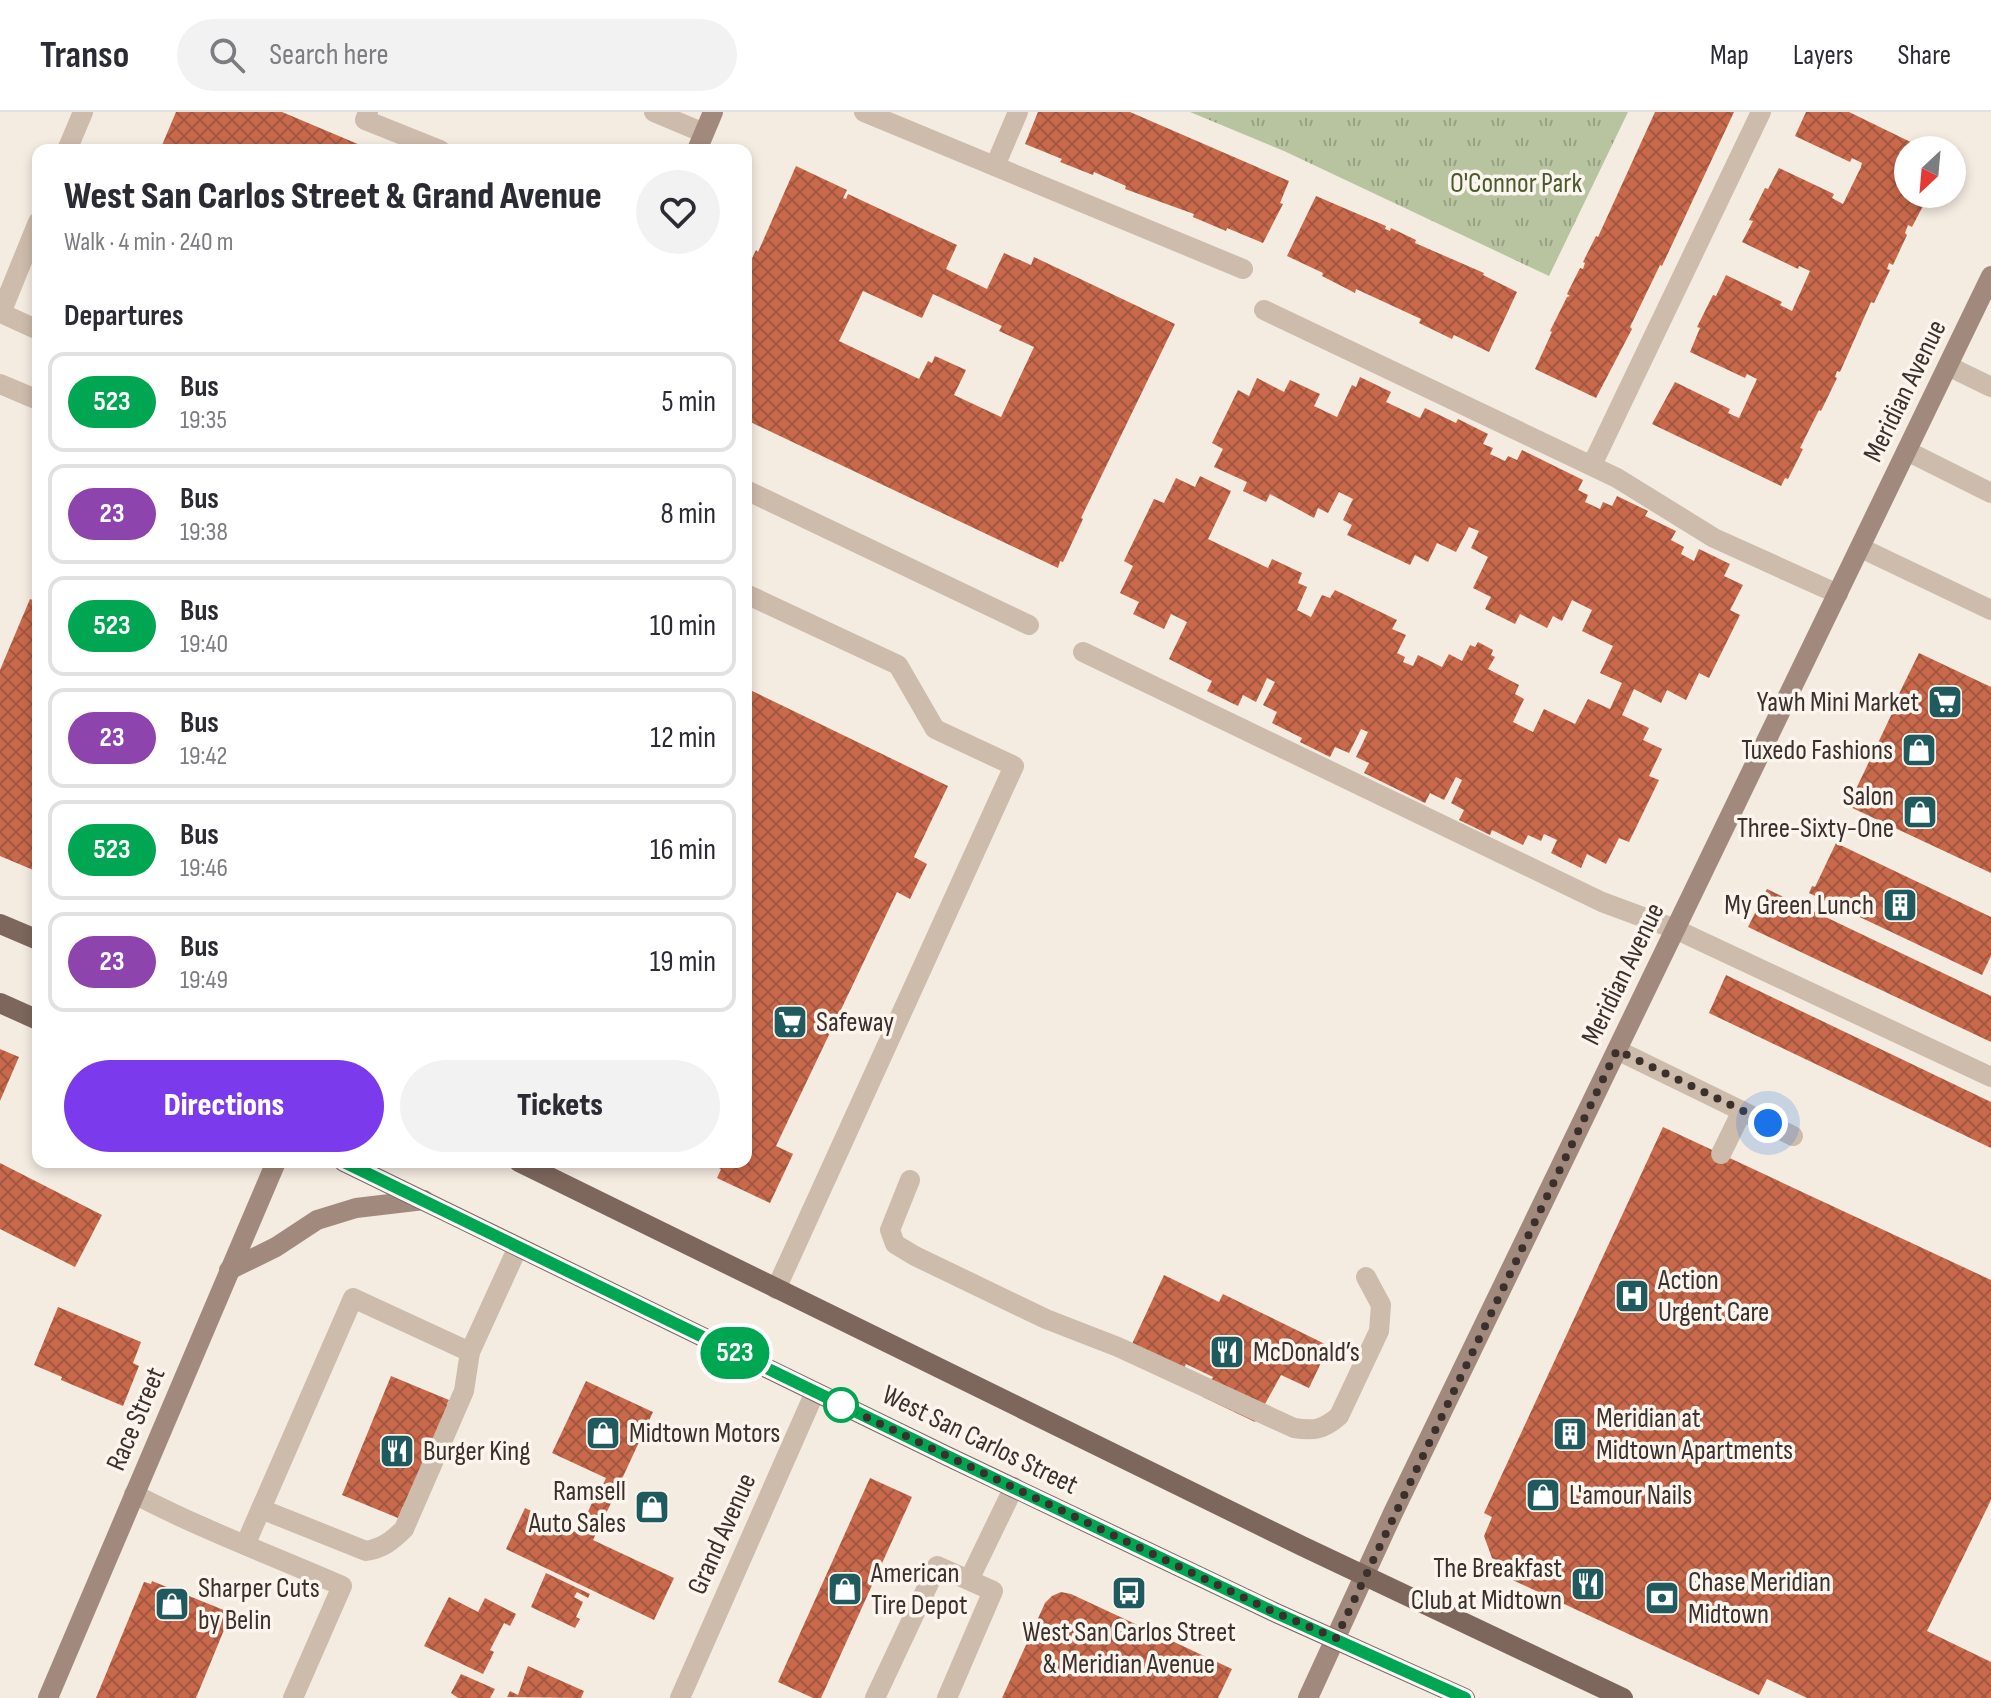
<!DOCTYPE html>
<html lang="en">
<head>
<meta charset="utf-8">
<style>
  body { margin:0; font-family:"Sofia Sans Condensed",sans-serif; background:#f2f2f3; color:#2b2b33; height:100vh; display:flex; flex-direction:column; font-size:30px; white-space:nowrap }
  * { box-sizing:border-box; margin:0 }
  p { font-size:26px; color:#7c7c81 }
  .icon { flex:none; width:44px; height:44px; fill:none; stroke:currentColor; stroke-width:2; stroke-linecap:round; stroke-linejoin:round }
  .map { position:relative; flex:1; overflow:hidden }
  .panel { position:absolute; left:32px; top:32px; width:720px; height:1024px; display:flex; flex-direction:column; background:#fff; border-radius:16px; box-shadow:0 4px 12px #0003 }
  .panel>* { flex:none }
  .badge { padding:0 16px; border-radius:26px; font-size:28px; line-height:52px }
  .needle { width:52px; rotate:206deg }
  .buttons { position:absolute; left:1894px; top:24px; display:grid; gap:16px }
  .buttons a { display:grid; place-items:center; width:72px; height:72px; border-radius:50%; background:#fff; box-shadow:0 4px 12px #0003; font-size:40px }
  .you { position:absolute; width:40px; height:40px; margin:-20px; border:6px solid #fff; border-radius:50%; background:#1a73e8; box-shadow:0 0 0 12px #1a73e833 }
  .map>.badge { position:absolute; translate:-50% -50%; box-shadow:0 0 0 4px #fff }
  h2 { padding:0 32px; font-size:30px; line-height:72px }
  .round { display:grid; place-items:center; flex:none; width:84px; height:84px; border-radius:42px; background:#f2f2f3 }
  .head { display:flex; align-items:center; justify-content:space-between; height:136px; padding:0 32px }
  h1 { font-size:38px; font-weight:800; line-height:60px }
  .primary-button { display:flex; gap:16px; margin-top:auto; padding:16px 32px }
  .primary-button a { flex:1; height:92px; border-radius:48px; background:#7c3aed; color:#fff; font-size:32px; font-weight:800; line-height:92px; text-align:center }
  .primary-button a+a { background:#f2f2f3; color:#2b2b33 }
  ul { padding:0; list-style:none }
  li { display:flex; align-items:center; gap:24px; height:100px; margin:0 16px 12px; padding:0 16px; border:4px solid #e1e1e2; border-radius:16px }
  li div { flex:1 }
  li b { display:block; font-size:30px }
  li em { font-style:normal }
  li .badge { min-width:88px; font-weight:700; text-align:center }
  header { display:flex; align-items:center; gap:48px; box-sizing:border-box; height:112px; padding:0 40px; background:#fff; border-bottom:2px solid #e1e1e2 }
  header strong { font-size:38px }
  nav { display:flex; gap:44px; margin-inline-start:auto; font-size:28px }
  .search { width:560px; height:72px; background:#f2f2f3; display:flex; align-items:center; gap:20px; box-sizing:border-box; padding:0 28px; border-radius:44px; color:#7c7c81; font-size:30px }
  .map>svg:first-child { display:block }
</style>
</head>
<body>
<header>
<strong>Transo</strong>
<div class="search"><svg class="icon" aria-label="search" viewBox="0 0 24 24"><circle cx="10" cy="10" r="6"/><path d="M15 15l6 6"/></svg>Search here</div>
<nav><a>Map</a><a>Layers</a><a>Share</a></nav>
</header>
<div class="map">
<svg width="1991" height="1586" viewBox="0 0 1991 1586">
  <defs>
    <pattern id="park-tufts" width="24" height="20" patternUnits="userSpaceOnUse" patternTransform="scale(2)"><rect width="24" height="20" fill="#b8c4a0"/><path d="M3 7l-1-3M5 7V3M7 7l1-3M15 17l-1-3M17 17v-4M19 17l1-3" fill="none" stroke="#97a083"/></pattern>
    <pattern id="building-cross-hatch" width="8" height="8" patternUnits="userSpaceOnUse" patternTransform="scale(2)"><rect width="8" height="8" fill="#c8694b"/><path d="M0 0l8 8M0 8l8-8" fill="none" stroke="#a4573f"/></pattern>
  </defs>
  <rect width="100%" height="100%" fill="#f4ebe1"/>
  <!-- park -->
  <path fill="url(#park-tufts)" d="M1190 0H1628L1549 164 1284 39Z"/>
  <!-- building -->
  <g fill="url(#building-cross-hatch)" fill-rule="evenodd">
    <path d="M176 0H282L372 38H160Z"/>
    <path d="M1038 0H1130L1289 69 1280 91 1283 92 1263 131 1227 116 1226 119 1193 105 1194 102 1125 77 1126 74 1094 60 1093 63 1060 50 1062 47 1025 32Z"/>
    <path d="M1655 0H1734L1662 154 1660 153 1630 215 1632 217 1596 286 1535 257 1552 220 1550 219 1567 185 1570 184 1567 182 1580 156 1583 157 1585 151 1583 150 1596 124 1598 125Z"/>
    <path d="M1806 0H1849L1927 38H1908V82H1923L1918 92 1923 94 1912 115 1908 113 1905 121 1907 123 1893 153 1889 151 1887 157 1890 158 1874 191 1871 190 1840 260 1837 259 1835 265 1837 266 1821 299 1819 298 1800 336 1803 337 1788 367 1785 366 1781 374 1652 312 1675 270 1730 297 1728 301 1739 306 1757 267 1747 262 1745 266 1690 240 1700 216 1697 215 1713 183 1716 184 1726 163 1782 190 1780 193 1792 199 1810 159 1799 154 1798 157 1742 130 1753 109 1749 108 1765 76 1768 77 1779 56 1834 82 1832 86 1843 92 1861 55 1862 51 1852 46 1850 50 1795 24Z"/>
    <path d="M796 54 847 78 843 86 846 87 848 82 957 133 946 157 987 177 1004 141 1031 153 1034 145 1175 212 1081 406 1083 407 1063 450 1060 449 1058 456 746 308V159L756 138 758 140ZM863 179 922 206 933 182 1002 214 999 219 1034 235 1001 305 954 283 966 258 935 244 932 251 928 249 919 267 839 229Z"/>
    <path d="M1316 84 1386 114 1385 117 1390 119 1391 116 1416 128 1415 131 1484 161 1483 163 1517 180 1489 240 1454 223 1452 227 1419 211 1421 207 1356 177 1355 181 1322 164 1323 161 1287 144Z"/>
    <path d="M1360 265 1391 280 1386 290 1420 306 1425 296 1456 311 1458 307 1488 322 1483 332 1493 336 1490 342 1505 349 1508 344 1517 348 1522 338 1583 368 1578 378 1588 383 1585 390 1600 397 1603 390 1612 394 1617 384 1648 399 1645 404 1676 419 1671 428 1684 435 1681 442 1694 449 1699 437 1730 452 1724 464 1743 473 1730 498 1740 503 1709 566 1699 561 1686 588 1667 578 1661 591 1634 577 1622 603 1649 616 1643 628 1662 637 1649 664 1659 668 1629 730 1619 726 1606 752 1587 742 1581 756 1551 741 1557 728 1544 722 1541 729 1528 723 1523 733 1492 718 1490 723 1459 708 1464 698 1451 691 1462 668 1456 665 1444 688 1430 681 1425 691 1364 661 1369 651 1356 645 1368 620 1361 617 1349 641 1335 635 1330 645 1300 630 1302 626 1272 611 1277 600 1263 593 1275 570 1267 566 1256 590 1243 583 1238 594 1207 579 1212 569 1169 547 1187 510 1171 502 1164 517 1133 502 1139 490 1120 481 1133 454 1124 449 1154 387 1164 391 1176 366 1195 375 1200 364 1231 379 1208 427 1268 456 1272 447 1302 461 1298 471 1307 475 1297 498 1311 505 1322 483 1330 486 1335 478 1397 508 1392 517 1406 523 1397 541 1405 545 1403 550 1413 554 1418 543 1442 555 1449 542 1462 549 1470 533 1475 535 1478 530 1493 538 1491 543 1495 545 1488 557 1519 573 1515 582 1524 587 1513 610 1533 620 1544 597 1575 612 1588 587 1610 597 1622 571 1600 561 1613 534 1582 519 1592 498 1572 488 1562 509 1553 504 1547 516 1520 502 1515 512 1485 497 1491 485 1473 476 1488 445 1471 436 1479 419 1469 415 1456 440 1437 431 1428 450 1415 443 1410 453 1347 423 1352 413 1343 408 1353 387 1339 380 1328 401 1318 396 1314 406 1270 382 1266 390 1243 379 1247 370 1214 355 1223 337 1212 331 1238 278 1249 284 1257 266 1284 280 1290 268 1320 282 1314 294 1337 305 1352 273 1356 275Z"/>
    <path d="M30 487 38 490V760L0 744V558Z"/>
    <path d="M1919 541 1991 575V761L1848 694 1896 593 1902 595 1903 592 1896 588Z"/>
    <path d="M746 576 948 674 914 745 927 752 910 787 897 780 776 1034 793 1042 770 1091 717 1066 721 1057 707 1050H746Z"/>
    <path d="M1836 731 1991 805V844L1982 863 1809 781 1812 774 1815 775Z"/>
    <path d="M1767 777 1991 884V930L1748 815Z"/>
    <path d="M1726 863 1991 990V1036L1709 901Z"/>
    <path d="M0 937 19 945 0 989Z"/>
    <path d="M1663 1015 1991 1168V1388L1927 1519 1991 1550V1586H1807L1767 1567 1759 1583 1502 1463 1507 1453 1492 1446 1484 1424 1492 1405 1484 1401Z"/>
    <path d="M0 1051 102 1103 75 1155 0 1117Z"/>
    <path d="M1164 1163 1219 1190 1223 1182 1329 1234 1309 1276 1281 1263 1255 1310 1203 1285 1213 1265 1186 1252 1177 1272 1125 1247Z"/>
    <path d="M58 1195 141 1230 133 1251 139 1254 123 1294 61 1268 62 1265 34 1253Z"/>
    <path d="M391 1264 449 1288 447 1292 453 1294 410 1396 403 1394 398 1406 342 1383Z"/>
    <path d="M586 1269 653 1300 614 1384 601 1377 606 1366 552 1341Z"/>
    <path d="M870 1366 912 1385 821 1586H813L778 1570Z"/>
    <path d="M597 1380 613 1387 593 1428 674 1466 654 1508 506 1437 525 1396 580 1422 582 1418 580 1417Z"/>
    <path d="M546 1461 590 1482 588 1486 577 1480 574 1485 583 1490 576 1505 580 1507 575 1516 531 1495Z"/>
    <path d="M152 1469 231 1501 196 1586H96L144 1470 151 1472Z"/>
    <path d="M1061 1480 1071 1482 1232 1557 1218 1586H1002L1045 1491 1052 1484Z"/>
    <path d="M449 1485 478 1500 485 1486 516 1502 510 1514 504 1511 490 1538 494 1540 483 1562 424 1534Z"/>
    <path d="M528 1554 584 1579 581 1586 507 1585 510 1579 518 1583Z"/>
    <path d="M461 1562 495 1577 490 1586H458L451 1581Z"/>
  </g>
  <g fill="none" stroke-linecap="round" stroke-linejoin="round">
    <!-- lane -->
    <g stroke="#cdbbac" stroke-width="20">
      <path d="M368 0 365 8 440 38"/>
      <path d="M654 0 704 21"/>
      <path d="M864 0 1243 157"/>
      <path d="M67 38 83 0"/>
      <path d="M995 54 1018 0"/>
      <path d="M38 110 1 201 38 218"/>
      <path d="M1264 198 1617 366 1714 426 1838 482"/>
      <path d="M1948 254 1991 275"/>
      <path d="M0 272 38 288"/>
      <path d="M1907 339 1991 381"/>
      <path d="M1592 353 1761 0"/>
      <path d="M746 378 1029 513"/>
      <path d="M746 482 898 553 935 617 1014 654 776 1177"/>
      <path d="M1083 540 1602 790 1675 817 1991 965"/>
      <path d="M1617 938 1793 1024"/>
      <path d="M1721 1042 1742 999"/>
      <path d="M910 1068 890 1118 895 1132 915 1144 1046 1207 1118 1235 1294 1316C1314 1319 1323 1318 1339 1304L1379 1219 1381 1193 1366 1165"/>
      <path d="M134 1382C201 1417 273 1444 342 1474L293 1586"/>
      <path d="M261 1397 366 1439C383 1436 392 1429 404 1417L464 1279 470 1240"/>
      <path d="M246 1431 353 1186 470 1240 518 1135"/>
      <path d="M969 1468 1014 1375"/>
      <path d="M875 1586 937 1454 993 1479 947 1586"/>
    </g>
    <!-- street -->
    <g stroke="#cdbbac" stroke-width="20">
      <path d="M1861 436 1991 498"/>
      <path d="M680 1586 815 1280"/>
    </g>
    <!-- secondary -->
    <g stroke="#a18a7d" stroke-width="20">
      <path d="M697 38 713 0"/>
      <path d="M229 1158 276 1135 317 1108 356 1096 424 1088"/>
      <path d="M48 1586 276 1050"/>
      <path d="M1308 1586 1393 1401 1991 164"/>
    </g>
    <!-- primary -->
    <g stroke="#7d675c" stroke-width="20">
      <path d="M0 812 38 828"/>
      <path d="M0 891 38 908"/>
      <path d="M344 1050 949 1345 1274 1500 1465 1586"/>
      <path d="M519 1050 1302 1434 1623 1586"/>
    </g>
  </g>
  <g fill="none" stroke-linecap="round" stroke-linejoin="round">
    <!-- line casing -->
    <g stroke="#fff" stroke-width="18">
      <path id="line" d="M344 1050 949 1345 1274 1500 1465 1586"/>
    </g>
    <!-- line -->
    <use href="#line" stroke="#00a651" stroke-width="12"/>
    <!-- walk -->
    <path stroke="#3b302b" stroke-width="8" stroke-dasharray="0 14.4" d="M841 1293 1274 1500 1336 1526 1617 938 1768 1011"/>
  </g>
  <!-- icons -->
  <defs>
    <g id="supermarket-square" transform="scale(1.8)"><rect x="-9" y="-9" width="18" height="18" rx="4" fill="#1f5a5e" stroke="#fbf5ee"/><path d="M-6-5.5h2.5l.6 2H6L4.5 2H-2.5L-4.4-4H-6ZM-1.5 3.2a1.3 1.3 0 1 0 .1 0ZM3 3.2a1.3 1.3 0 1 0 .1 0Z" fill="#fff"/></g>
    <g id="shop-square" transform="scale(1.8)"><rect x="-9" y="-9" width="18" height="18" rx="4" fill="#1f5a5e" stroke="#fbf5ee"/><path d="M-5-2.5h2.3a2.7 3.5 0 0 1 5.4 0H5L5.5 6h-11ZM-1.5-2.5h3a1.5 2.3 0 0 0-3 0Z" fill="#fff"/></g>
    <g id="building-square" transform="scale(1.8)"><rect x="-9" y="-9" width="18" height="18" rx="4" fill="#1f5a5e" stroke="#fbf5ee"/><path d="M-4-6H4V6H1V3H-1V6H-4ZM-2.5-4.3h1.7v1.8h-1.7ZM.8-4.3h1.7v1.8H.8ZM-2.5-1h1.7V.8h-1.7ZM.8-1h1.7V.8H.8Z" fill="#fff"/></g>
    <g id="hospital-square" transform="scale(1.8)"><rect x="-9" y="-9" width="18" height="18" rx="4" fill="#1f5a5e" stroke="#fbf5ee"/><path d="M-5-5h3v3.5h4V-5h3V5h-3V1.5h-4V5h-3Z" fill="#fff"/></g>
    <g id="restaurant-square" transform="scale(1.8)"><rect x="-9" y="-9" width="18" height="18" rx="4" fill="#1f5a5e" stroke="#fbf5ee"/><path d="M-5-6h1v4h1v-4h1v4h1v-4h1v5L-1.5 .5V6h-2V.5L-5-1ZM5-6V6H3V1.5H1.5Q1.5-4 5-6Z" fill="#fff"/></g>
    <g id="bus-square" transform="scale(1.8)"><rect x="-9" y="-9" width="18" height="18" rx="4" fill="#1f5a5e" stroke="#fbf5ee"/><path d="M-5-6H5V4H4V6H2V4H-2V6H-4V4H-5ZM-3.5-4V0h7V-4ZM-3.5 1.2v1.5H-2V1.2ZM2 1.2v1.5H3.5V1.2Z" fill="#fff"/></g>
    <g id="bank-square" transform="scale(1.8)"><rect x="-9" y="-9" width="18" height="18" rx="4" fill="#1f5a5e" stroke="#fbf5ee"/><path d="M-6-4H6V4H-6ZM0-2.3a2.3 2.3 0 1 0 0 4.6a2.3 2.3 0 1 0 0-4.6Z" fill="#fff"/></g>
  </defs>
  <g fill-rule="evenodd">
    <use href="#supermarket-square" x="1945" y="590"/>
    <use href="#shop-square" x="1919" y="638"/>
    <use href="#shop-square" x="1920" y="700"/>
    <use href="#building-square" x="1900" y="793"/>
    <use href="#supermarket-square" x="790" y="910"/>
    <use href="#hospital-square" x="1632" y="1184"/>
    <use href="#restaurant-square" x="1227" y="1240"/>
    <use href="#shop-square" x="603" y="1321"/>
    <use href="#building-square" x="1570" y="1322"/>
    <use href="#restaurant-square" x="397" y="1339"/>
    <use href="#shop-square" x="1543" y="1383"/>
    <use href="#shop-square" x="652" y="1395"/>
    <use href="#restaurant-square" x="1588" y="1472"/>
    <use href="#shop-square" x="845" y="1477"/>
    <use href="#bus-square" x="1129" y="1481"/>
    <use href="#bank-square" x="1662" y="1486"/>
    <use href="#shop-square" x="172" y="1492"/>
  </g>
  <!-- markers -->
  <circle fill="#fff" stroke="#00a651" stroke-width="4" cx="841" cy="1293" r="16"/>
  <g text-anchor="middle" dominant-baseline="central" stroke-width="7" stroke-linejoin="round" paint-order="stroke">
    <!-- park labels -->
    <g font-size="28" fill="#4a5a2e" stroke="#fbf5ee">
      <text x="1516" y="71">O'Connor Park</text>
    </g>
    <!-- street labels -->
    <g font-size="28" fill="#3b302b" stroke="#fbf5ee">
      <text transform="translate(1905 279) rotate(-64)">Meridian Avenue</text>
      <text transform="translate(1623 862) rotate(-64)">Meridian Avenue</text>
      <text transform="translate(136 1307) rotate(-67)">Race Street</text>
      <text transform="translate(980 1328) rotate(26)">West San Carlos Street</text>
      <text transform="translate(722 1422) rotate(-66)">Grand Avenue</text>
    </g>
    <!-- poi labels -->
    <g font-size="28" fill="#3b302b" stroke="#fbf5ee" text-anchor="start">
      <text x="1919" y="590" text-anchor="end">Yawh Mini Market</text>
      <text x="1893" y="638" text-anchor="end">Tuxedo Fashions</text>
      <text x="1894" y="684" text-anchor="end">Salon<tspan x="1894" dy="32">Three-Sixty-One</tspan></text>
      <text x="1874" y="793" text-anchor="end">My Green Lunch</text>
      <text x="816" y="910">Safeway</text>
      <text x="1658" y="1168">Action<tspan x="1658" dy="32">Urgent Care</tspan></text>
      <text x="1253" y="1240">McDonald’s</text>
      <text x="1596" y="1306">Meridian at<tspan x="1596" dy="32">Midtown Apartments</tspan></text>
      <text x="629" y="1321">Midtown Motors</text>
      <text x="423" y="1339">Burger King</text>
      <text x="626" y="1379" text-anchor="end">Ramsell<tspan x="626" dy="32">Auto Sales</tspan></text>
      <text x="1569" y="1383">L'amour Nails</text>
      <text x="1562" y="1456" text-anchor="end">The Breakfast<tspan x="1562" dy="32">Club at Midtown</tspan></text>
      <text x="871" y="1461">American<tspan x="871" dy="32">Tire Depot</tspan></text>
      <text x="1688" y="1470">Chase Meridian<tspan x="1688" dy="32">Midtown</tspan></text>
      <text x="198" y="1476">Sharper Cuts<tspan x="198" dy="32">by Belin</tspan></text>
      <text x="1129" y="1520" text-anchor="middle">West San Carlos Street<tspan x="1129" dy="32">&amp; Meridian Avenue</tspan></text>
    </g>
  </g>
</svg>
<div class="buttons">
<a><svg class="needle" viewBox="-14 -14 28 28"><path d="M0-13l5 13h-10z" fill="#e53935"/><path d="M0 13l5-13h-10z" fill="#7c7c81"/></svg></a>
</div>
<div class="you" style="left:1768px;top:1011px"></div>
<b class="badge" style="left:735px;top:1241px;background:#00a651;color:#fff">523</b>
<section class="panel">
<div class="head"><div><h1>West San Carlos Street &amp; Grand Avenue</h1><p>Walk · 4 min · 240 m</p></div><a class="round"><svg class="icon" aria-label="heart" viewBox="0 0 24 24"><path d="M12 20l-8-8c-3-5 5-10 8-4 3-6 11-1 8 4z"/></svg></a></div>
<h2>Departures</h2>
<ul>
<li><span class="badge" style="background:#00a651;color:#fff">523</span><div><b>Bus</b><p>19:35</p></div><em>5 min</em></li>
<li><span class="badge" style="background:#8e44ad;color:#fff">23</span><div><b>Bus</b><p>19:38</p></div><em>8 min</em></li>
<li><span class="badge" style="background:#00a651;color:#fff">523</span><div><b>Bus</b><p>19:40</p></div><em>10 min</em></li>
<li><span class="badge" style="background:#8e44ad;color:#fff">23</span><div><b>Bus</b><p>19:42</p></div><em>12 min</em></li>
<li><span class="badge" style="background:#00a651;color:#fff">523</span><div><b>Bus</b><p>19:46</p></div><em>16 min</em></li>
<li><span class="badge" style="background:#8e44ad;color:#fff">23</span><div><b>Bus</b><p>19:49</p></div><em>19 min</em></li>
</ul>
<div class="primary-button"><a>Directions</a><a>Tickets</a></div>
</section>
</div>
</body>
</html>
